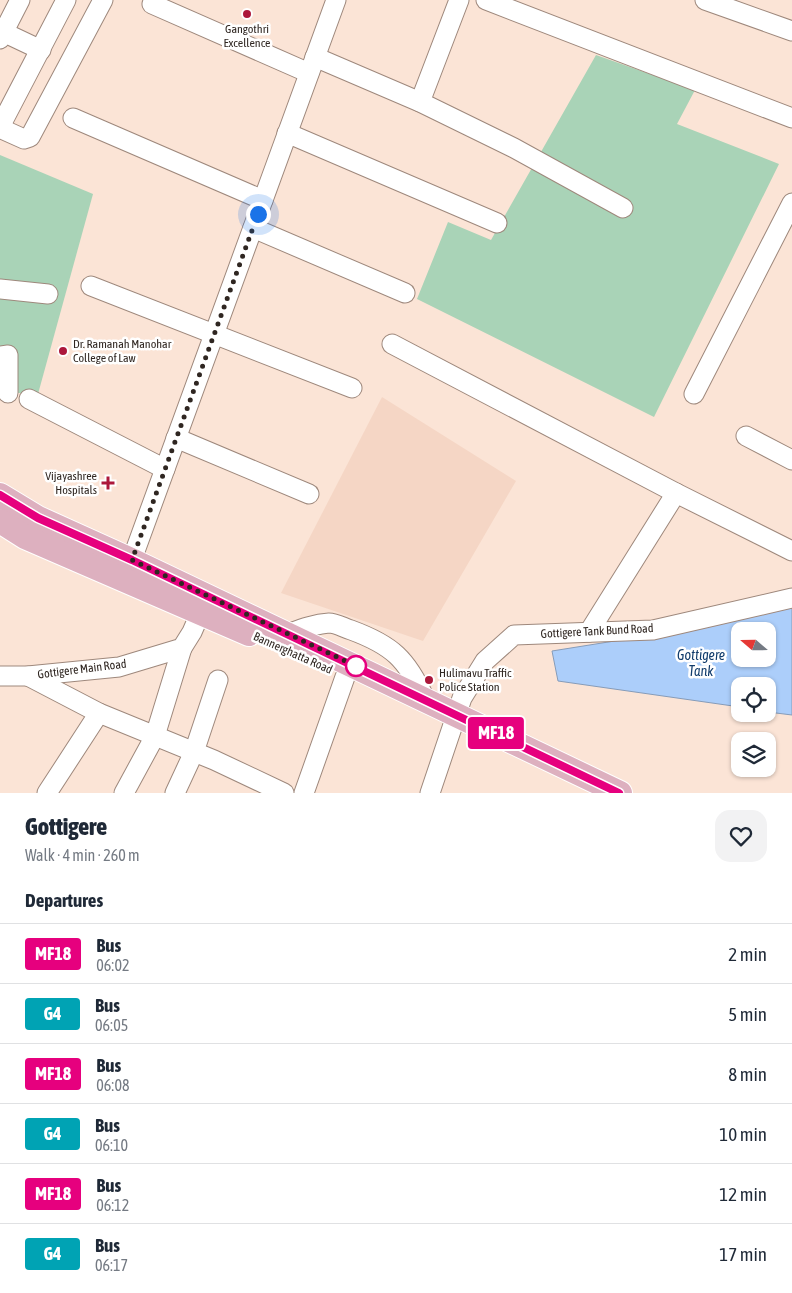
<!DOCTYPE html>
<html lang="en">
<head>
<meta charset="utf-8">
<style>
  body { margin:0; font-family:"Asap Condensed",sans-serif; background:#f2f2f3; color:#1f2937; height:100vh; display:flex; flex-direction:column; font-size:19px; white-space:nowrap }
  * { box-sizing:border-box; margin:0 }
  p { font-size:16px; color:#747a83 }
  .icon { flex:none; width:28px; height:28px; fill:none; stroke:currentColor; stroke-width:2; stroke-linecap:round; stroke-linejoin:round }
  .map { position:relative; height:793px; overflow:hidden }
  .details { display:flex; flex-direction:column; background:#fff; flex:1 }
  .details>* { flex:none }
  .badge { padding:0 10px; border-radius:4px; font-size:18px; line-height:32px }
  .needle { width:32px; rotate:290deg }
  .tools { position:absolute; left:731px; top:622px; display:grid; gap:10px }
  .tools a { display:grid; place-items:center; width:45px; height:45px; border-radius:10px; background:#fff; box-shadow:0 1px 4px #0004; font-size:25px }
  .you { position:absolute; width:25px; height:25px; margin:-12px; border:4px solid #fff; border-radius:50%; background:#1a73e8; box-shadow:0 0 0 8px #1a73e833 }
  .map>.badge { position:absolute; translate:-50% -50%; box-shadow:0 0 0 2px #fff }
  h2 { padding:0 25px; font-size:19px; line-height:45px }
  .round { display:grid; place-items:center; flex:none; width:52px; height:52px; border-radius:15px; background:#f2f2f3 }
  .headline { display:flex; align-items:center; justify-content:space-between; height:85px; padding:0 25px }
  h1 { font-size:24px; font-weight:800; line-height:38px }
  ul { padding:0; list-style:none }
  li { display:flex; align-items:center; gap:15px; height:60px; padding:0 25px; border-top:1px solid #e0e1e3 }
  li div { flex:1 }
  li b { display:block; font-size:19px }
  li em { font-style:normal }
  li .badge { min-width:55px; font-weight:700; text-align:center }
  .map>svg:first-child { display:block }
</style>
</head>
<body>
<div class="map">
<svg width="792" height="793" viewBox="0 0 792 793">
  <rect width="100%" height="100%" fill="#fbe4d6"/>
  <!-- built -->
  <path fill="#f5d6c5" d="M382 397 516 481 423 641 281 593Z"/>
  <!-- green -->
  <g fill="#a9d3b7">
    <path d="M596 55 695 90 677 124 779 164 654 417 417 299 448 222 491 240Z"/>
    <path d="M0 155 93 194 38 394 0 392Z"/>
  </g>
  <!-- water -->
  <path fill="#accefa" stroke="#869cb9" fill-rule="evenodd" d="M792 606V715L768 712V686H740V707L558 681 552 651 652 635ZM740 631H768V659H740Z"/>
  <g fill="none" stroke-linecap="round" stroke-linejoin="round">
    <!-- minor casing -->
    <g stroke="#9e887c" stroke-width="21">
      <g id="minor">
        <path d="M66 0 3 121 4 130 24 139 30 137 103 0"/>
        <path d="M486 0 792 118"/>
        <path d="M705 0 792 31"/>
        <path d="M152 4 309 73"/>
        <path d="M3 32 41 50"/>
        <path d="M0 39 20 0"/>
        <path d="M315 57 420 102 514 148 623 208"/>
        <path d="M420 102 459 0"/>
        <path d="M73 118 263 200"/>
        <path d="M287 133 497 223"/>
        <path d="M253 228 405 293"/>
        <path d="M91 286 352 388"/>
        <path d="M0 289 48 294"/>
        <path d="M392 344 676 493 792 551"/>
        <path d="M0 356 8 355V393"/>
        <path d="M694 394 792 203"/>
        <path d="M29 399 165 469"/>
        <path d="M746 436 792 460"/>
        <path d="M176 438 309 494"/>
        <path d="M127 573 336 0"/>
        <path d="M589 632 676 493"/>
        <path d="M287 634C301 629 314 624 329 623 336 623 344 628 351 630 392 645 407 659 425 699"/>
        <path d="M0 676H28L119 667 182 648 192 632 206 600"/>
        <path d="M28 676 99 713 214 760 284 793"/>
        <path d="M47 793 99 713"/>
        <path d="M124 793 155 736 182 648"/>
        <path d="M175 793 194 752 218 680"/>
        <path d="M304 793 345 677"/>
        <path d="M430 793 462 698 485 661 514 635 653 630 792 598"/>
      </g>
    </g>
    <!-- major casing -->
    <g stroke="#fff" stroke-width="26">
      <g id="major">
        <path d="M0 495 38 518 131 560 620 793"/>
        <path d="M0 521 25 537 249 634"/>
      </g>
    </g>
    <!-- minor -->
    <use href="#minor" stroke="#fff" stroke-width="19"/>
    <!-- major -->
    <use href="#major" stroke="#ddb0bf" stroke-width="24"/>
  </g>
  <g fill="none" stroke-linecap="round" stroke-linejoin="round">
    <!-- line casing -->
    <g stroke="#fff" stroke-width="11">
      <path id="line" d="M0 495 38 518 132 560 619 793"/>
    </g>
    <!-- line -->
    <use href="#line" stroke="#e6007e" stroke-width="8"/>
    <!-- walk -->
    <path stroke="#2f2621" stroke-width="5" stroke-dasharray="0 9" d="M258 214 132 560 356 666"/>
  </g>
  <!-- markers -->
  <g fill="#ac173b" stroke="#fff" stroke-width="2">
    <circle cx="247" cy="14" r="5"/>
    <circle cx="63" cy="351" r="5"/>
    <path d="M105.5 475.5h5v5h5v5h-5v5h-5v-5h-5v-5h5z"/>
    <circle cx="429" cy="680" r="5"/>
  </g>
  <circle fill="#fff" stroke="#e6007e" stroke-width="2.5" cx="356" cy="666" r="10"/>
  <g text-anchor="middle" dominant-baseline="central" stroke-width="5" stroke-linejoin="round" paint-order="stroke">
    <!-- poi labels -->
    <g font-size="12" fill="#2f2621" stroke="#fff" text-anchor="start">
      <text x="247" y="29" text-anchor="middle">Gangothri<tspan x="247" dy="14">Excellence</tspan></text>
      <text x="73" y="344">Dr. Ramanah Manohar<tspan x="73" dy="14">College of Law</tspan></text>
      <text x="97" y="476" text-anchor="end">Vijayashree<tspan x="97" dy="14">Hospitals</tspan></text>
      <text x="439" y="673">Hulimavu Traffic<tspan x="439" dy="14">Police Station</tspan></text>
    </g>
    <!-- street labels -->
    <g font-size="12" fill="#2f2621" stroke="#fff">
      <text transform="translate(597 631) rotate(-3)">Gottigere Tank Bund Road</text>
      <text transform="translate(293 653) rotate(24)">Bannerghatta Road</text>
      <text transform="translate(82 669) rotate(-7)">Gottigere Main Road</text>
    </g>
    <!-- water labels -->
    <g font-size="14" font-style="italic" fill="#103b6b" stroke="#fff">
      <text x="701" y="655">Gottigere<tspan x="701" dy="16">Tank</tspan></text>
    </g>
  </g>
</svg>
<div class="tools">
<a><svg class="needle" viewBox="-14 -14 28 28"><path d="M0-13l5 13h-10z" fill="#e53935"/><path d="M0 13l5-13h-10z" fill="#747a83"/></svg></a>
<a><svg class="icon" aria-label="locate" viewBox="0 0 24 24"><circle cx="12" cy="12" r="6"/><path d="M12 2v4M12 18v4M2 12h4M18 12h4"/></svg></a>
<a><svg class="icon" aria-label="layers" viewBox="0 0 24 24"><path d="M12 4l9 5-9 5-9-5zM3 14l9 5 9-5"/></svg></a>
</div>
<div class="you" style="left:258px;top:214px"></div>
<b class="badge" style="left:496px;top:733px;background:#e6007e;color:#fff">MF18</b>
</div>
<section class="details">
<div class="headline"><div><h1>Gottigere</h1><p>Walk · 4 min · 260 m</p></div><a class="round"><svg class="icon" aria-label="heart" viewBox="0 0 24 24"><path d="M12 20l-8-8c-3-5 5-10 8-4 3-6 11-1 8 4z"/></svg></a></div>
<h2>Departures</h2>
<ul>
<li><span class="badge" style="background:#e6007e;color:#fff">MF18</span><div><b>Bus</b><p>06:02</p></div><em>2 min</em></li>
<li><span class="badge" style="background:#00a3b4;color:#fff">G4</span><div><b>Bus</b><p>06:05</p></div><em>5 min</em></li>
<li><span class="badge" style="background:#e6007e;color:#fff">MF18</span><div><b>Bus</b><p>06:08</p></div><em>8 min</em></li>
<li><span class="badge" style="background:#00a3b4;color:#fff">G4</span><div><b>Bus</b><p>06:10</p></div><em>10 min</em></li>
<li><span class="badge" style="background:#e6007e;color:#fff">MF18</span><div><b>Bus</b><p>06:12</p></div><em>12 min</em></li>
<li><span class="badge" style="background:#00a3b4;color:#fff">G4</span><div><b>Bus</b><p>06:17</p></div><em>17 min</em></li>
</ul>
</section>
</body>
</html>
